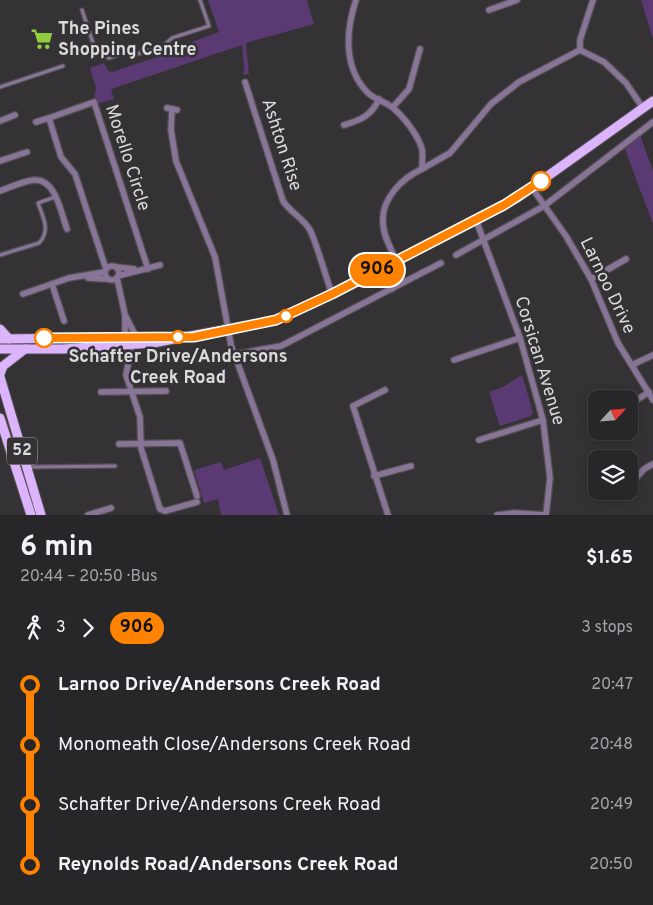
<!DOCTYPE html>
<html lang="en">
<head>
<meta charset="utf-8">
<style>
  body { margin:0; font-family:Overpass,sans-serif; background:#333234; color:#f1f3f6; height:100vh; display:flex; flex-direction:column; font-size:19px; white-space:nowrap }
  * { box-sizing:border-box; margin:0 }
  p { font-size:16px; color:#a4a5a8 }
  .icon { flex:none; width:28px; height:28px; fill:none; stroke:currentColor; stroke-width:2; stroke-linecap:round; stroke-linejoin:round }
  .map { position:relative; height:515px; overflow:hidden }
  .details { display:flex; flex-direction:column; background:#272628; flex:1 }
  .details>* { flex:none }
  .badge { padding:0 10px; border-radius:16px; font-size:18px; line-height:32px }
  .needle { width:32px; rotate:64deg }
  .tools { position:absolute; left:588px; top:390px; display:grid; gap:10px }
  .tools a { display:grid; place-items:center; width:50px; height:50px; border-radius:10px; background:#272628; box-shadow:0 2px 12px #0003,0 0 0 1px #434345; font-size:25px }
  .map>.badge { position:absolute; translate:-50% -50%; box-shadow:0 0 0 2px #fff }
  .legs { display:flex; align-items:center; gap:8px; height:55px; padding:0 20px; font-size:16px }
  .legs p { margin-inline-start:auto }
  .headline { display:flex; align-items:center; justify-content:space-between; height:85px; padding:0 20px }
  h1 { font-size:28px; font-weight:700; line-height:38px }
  ul { padding:0 20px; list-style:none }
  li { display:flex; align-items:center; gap:18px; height:60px; font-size:19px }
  li i { display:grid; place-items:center; width:8px; height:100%; margin:0 6px; background:currentColor }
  li i::after { content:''; width:12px; height:12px; margin:-6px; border:4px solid; border-radius:50%; background:#272628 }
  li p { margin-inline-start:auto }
  li:first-child i { background:linear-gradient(#0000 50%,currentColor 0) }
  li:last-child i { background:linear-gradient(currentColor 50%,#0000 0) }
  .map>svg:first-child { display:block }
</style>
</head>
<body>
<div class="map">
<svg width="653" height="515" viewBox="0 0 653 515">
  <rect width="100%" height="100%" fill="#343235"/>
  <!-- green -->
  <g fill="#5b3a73">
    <path d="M208 0H307L314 24 246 43 249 74 243 75 244 68 242 45 111 89 114 99 96 104 94 100 96 88 90 68 104 63 108 71 112 72 181 49V46L219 32Z"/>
    <path d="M641 0H653V39Z"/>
    <path d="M639 132 653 171V224L623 144Z"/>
    <path d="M522 375 533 412 531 416 500 426 489 392 501 388Z"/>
    <path d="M260 458 279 515H221L218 499 204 503 194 470 221 462 224 470Z"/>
  </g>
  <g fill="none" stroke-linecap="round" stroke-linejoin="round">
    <!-- lane casing -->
    <g stroke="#525053" stroke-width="5.5">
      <g id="lane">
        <path d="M82 10 96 52 109 58 128 52 137 54 163 46 172 38 209 26 200 0"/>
        <path d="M0 87 63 66"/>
        <path d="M0 255 39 243C51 231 43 217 38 203L55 197"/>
        <path d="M29 467 115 466"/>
      </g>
    </g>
    <!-- street casing -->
    <g stroke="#525053" stroke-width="8">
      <g id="street">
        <path d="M356 0C346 30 343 67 367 92 373 99 385 101 393 108 404 117 418 135 422 149 423 155 422 163 422 169 402 178 381 199 383 223 383 236 391 248 396 260"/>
        <path d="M489 10 517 0"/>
        <path d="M580 50 604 62 626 83 643 108"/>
        <path d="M580 50V40L593 0"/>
        <path d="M245 82 283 201C290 212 303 218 310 230 317 244 326 278 332 294"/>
        <path d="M393 107 409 89 420 49"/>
        <path d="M167 108 177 110"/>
        <path d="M172 109 171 130 176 161 215 257 231 345 273 460 287 515"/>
        <path d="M0 121 15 115"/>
        <path d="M36 122 49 118"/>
        <path d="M344 125C361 120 371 116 379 99"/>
        <path d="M0 161 27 152"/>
        <path d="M422 169 450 153 491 104 519 82 580 50"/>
        <path d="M532 188 566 236 591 279 618 343 653 400"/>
        <path d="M0 191C11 187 23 181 34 180 56 178 61 214 67 229"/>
        <path d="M476 220 520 338 543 420 550 478 546 515"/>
        <path d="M456 255 544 206 653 122"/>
        <circle cx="112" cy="273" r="7"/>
        <path d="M116 267 134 269"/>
        <path d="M381 268 392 289"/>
        <path d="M106 269 75 174 61 157 49 118 94 102 148 269"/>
        <path d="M118 276 160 265"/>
        <path d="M88 278 107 279"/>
        <path d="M117 278 125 315 138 340"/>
        <path d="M591 279 626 259"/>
        <path d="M52 284 64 321"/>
        <path d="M23 294 69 278 105 272"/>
        <path d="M125 340V317"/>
        <path d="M132 343 126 375 140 417 141 448 160 509 165 511 197 502"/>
        <path d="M214 358 281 346 441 263"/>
        <path d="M454 360 520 338"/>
        <path d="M632 365 653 355"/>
        <path d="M385 390 353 406 388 515"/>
        <path d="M101 392 166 391"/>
        <path d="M629 405 649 392"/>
        <path d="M479 440 543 420"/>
        <path d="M119 444 180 443 197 496"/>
        <path d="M374 476 411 466"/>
        <path d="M637 477 644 469 653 464"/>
        <path d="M88 515 111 508"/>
        <path d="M497 515 514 513 546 515"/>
      </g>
    </g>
    <!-- primary casing -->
    <g stroke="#525053" stroke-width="11">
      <g id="primary">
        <path d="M0 329 9 339"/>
        <path d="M0 339 163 337"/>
        <path d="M0 349H63L153 343 276 320 332 294 517 198 653 101"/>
        <path d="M0 374 3 366 25 349"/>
        <path d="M0 377 41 515"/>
        <path d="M0 418 31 515"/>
      </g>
    </g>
    <!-- lane -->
    <use href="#lane" stroke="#887497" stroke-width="3"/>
    <!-- street -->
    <use href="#street" stroke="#887497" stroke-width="5.5"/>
    <!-- primary -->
    <use href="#primary" stroke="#dcb4fc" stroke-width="9"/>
  </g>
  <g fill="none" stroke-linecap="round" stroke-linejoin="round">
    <!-- line-1 casing -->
    <g stroke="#fff" stroke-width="11">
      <path id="line-1" d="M44 338 194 337 276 320 332 294 504 205 541 181"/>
    </g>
    <!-- line-1 -->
    <use href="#line-1" stroke="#ff8200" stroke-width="8"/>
  </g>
  <!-- icons -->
  <defs>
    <g id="supermarket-bare" transform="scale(1.725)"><path d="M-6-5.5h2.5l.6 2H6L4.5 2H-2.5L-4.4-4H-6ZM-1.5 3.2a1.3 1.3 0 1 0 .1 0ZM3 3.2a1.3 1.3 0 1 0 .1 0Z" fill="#91cd3f" stroke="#343235" stroke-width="2.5" paint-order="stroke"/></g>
  </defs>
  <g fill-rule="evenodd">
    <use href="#supermarket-bare" x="42" y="39"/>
  </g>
  <!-- markers -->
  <g fill="#fff" stroke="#ff8200" stroke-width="2.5">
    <circle cx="541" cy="181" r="9"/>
    <circle cx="286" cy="316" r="6"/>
    <circle cx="178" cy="337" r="6"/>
    <circle cx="44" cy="338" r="9"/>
  </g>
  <g text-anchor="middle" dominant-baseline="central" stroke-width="5" stroke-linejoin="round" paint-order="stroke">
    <!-- shield labels -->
    <rect fill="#343235" stroke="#a9a8aa" stroke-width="1" x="7" y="437.5" width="30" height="27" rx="4"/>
    <g font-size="16" font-weight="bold" fill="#dbdadc">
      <text x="22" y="451">52</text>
    </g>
    <!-- poi labels -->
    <g font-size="18" font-weight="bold" fill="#dbdadc" stroke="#343235" text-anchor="start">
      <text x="58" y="29">The Pines<tspan x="58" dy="21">Shopping Centre</tspan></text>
    </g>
    <!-- street labels -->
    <g font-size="18" fill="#dbdadc" stroke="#343235">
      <text transform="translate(281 145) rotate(72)">Ashton Rise</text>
      <text transform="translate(127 158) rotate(72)">Morello Circle</text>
      <text transform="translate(607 286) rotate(64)">Larnoo Drive</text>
      <text transform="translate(539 361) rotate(73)">Corsican Avenue</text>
    </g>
    <!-- stop labels -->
    <g font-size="18" font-weight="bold" fill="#dbdadc" stroke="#343235">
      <text x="178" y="357">Schafter Drive/Andersons<tspan x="178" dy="21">Creek Road</tspan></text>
    </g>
  </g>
</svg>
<div class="tools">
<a><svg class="needle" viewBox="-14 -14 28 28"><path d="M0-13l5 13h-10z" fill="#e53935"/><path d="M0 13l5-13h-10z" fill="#a4a5a8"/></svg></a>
<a><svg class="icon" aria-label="layers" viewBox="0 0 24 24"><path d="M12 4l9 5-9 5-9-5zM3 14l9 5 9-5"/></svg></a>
</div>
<b class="badge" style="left:377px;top:270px;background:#ff8200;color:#111">906</b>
</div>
<section class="details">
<div class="headline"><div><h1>6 min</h1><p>20:44 – 20:50 · Bus</p></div><b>$1.65</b></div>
<div class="legs"><svg class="icon" aria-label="walk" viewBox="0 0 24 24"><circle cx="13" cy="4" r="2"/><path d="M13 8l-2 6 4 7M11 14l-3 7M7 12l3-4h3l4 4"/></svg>3<svg class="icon" aria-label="forward" viewBox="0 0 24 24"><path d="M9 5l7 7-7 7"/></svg><b class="badge" style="background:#ff8200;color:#111">906</b><p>3 stops</p></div>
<ul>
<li><i style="color:#ff8200"></i><b>Larnoo Drive/Andersons Creek Road</b><p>20:47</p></li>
<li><i style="color:#ff8200"></i><span>Monomeath Close/Andersons Creek Road</span><p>20:48</p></li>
<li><i style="color:#ff8200"></i><span>Schafter Drive/Andersons Creek Road</span><p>20:49</p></li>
<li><i style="color:#ff8200"></i><b>Reynolds Road/Andersons Creek Road</b><p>20:50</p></li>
</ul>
</section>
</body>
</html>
